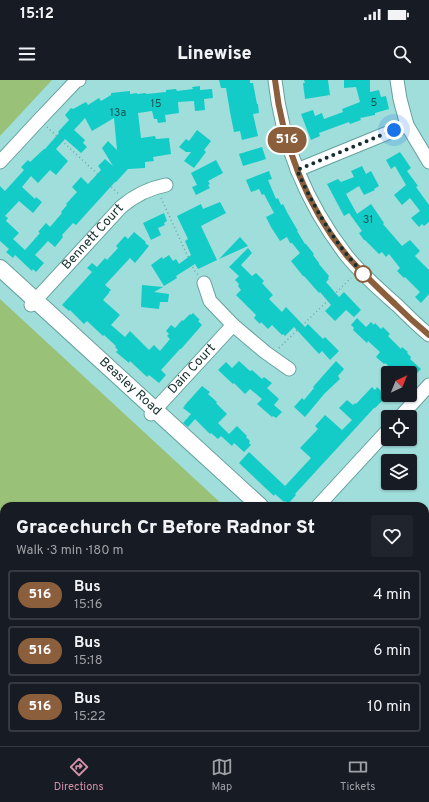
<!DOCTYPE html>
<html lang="en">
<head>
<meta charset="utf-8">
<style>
  body { margin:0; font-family:Overpass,sans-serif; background:#20242c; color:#f1f3f6; height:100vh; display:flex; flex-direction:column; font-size:15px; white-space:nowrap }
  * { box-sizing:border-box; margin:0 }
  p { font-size:13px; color:#9ea1a6 }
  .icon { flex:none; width:22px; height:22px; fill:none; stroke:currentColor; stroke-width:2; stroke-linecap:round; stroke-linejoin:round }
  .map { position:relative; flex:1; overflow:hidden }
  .panel { position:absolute; left:0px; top:422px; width:429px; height:244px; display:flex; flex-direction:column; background:#171b24; border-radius:12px 12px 0 0; box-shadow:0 1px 3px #0004 }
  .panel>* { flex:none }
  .badge { padding:0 8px; border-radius:13px; font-size:14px; line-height:26px }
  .needle { width:26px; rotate:43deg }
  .tools { position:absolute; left:381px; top:286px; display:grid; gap:8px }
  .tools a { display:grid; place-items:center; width:36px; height:36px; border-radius:4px; background:#171b24; box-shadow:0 1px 3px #0004; font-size:20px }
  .you { position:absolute; width:20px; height:20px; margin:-10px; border:3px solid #fff; border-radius:50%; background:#1a73e8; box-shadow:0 0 0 6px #1a73e833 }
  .map>.badge { position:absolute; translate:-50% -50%; box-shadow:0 0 0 2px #fff }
  .round { display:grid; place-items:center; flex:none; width:42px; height:42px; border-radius:4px; background:#20242c }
  .overview { display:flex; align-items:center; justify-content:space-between; height:68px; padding:0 16px }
  h1 { font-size:19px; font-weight:800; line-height:30px }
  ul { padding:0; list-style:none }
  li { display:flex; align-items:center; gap:12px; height:50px; margin:0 8px 6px; padding:0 8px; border:2px solid #363941; border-radius:4px }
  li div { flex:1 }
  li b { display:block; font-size:15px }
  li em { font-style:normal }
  li .badge { min-width:44px; font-weight:700; text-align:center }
  .status { display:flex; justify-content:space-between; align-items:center; height:28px; padding:0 20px; background:#171b24; direction:ltr }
  .status svg { height:11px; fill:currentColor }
  header { display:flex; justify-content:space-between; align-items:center; height:52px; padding:0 16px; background:#171b24; font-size:18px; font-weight:800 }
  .menu { display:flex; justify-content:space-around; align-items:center; height:56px; border-top:1px solid #363941; background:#171b24; font-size:11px; color:#9ea1a6 }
  .menu a { display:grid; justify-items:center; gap:2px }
  .menu .on { color:#d290a5 }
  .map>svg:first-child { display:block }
</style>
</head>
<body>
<div class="status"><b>15:12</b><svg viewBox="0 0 49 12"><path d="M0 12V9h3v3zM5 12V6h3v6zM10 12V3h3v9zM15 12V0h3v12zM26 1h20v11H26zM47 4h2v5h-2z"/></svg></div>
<header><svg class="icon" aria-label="menu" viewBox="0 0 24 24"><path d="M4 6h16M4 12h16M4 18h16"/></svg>Linewise<svg class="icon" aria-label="search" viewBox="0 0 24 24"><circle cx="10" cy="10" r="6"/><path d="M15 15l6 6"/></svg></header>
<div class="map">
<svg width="429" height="666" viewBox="0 0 429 666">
  <rect width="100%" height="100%" fill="#a0dedb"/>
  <!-- green -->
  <g fill="#99c178">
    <path d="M0 0H52L0 56Z"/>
    <path d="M0 219 224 426H4V662H417V666H0Z"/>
  </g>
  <!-- building -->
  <g fill="#13ccc7" fill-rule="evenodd">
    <path d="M219 0H250V3H253L257 24H258L259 33 253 34 258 56 242 60 240 51 234 52 230 32 226 8H221Z"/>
    <path d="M304 0H328L330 15 305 19 303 3H305Z"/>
    <path d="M344 0H370V12L379 10 381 17 386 16 389 29 375 33V35L360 38 361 40 350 44 349 42 338 46 319 53 320 56 311 60 301 34 313 30 315 36 322 33 324 39 343 32 342 29 360 22 356 7 344 8Z"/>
    <path d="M200 6V10L212 9 213 18 204 19 205 30 195 31 194 21 178 22 179 33 165 35 166 42 158 43 157 39H154L152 31 138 33 141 58 155 56 156 59 169 58 171 74 153 77 154 81 145 82V88L128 89 116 102H115L76 145 73 143 62 155 63 157 55 167 48 161 35 175 44 183 36 192 33 189 32 191 15 175 13 178 6 172 9 169 0 161V106L5 111 24 90 21 87 28 80 30 82 44 69H45L59 53 58 52 69 40 65 35 71 28 73 29 86 22 88 25 99 18 101 21 111 15V13L130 11V14L137 13V14L146 13V14L166 12V10L176 9 177 11 193 9 192 7ZM85 38 92 51 114 38 117 70 108 61 102 68 113 86 105 79 98 86 101 90 88 104 81 97 72 107 77 112 66 124 67 125 61 132 62 133 50 147 46 143 38 152 40 153 25 170 13 159 19 153 6 141 8 138 5 136 19 121 33 133 42 122 36 117 35 119 22 107 31 96 38 103 50 90 56 95 68 81 56 69 65 59 81 73 87 67 83 63 85 60 74 50Z"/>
    <path d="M197 50 211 61 204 70 206 72 194 88 184 81 191 72H186L179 67 186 59 189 61Z"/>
    <path d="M262 67 266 79 243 86 239 74Z"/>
    <path d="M400 72 411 88 407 91 418 106 416 107 429 125V142L424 146 422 144 419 147 411 138 420 131 410 118 402 125 394 115 406 105 395 86 391 89 386 80Z"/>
    <path d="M216 80 223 93 208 101 210 104 208 105 210 108 196 115 192 107 197 105 191 93Z"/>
    <path d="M362 86 366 94 371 91 379 106 374 109 375 110 364 115 359 106 346 114 357 134 371 124 384 143 383 144 402 166 410 160 420 171 415 176 429 190V214L421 223 415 217 420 212 405 197 404 198 397 191 400 188 389 174 386 177 382 172 379 174 365 160H364L359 153 362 151 349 133 344 136 327 104 338 99 341 102 354 97 351 91Z"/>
    <path d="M269 91 272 99 268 100 276 119 278 118 281 125 283 124 288 134 298 151H297L305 164H306L314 174 313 175 319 183V184L329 196 328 198 329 199 326 202 339 217 344 212 361 230 354 237 346 230 335 241 325 231 331 225 320 212 319 213 304 196H303L291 181 300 173 292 163H290L287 157 280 161 271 147 266 137 274 133 264 114 262 115 259 109 251 112 246 100Z"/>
    <path d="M220 122 226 133 201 146 217 180 198 189 195 184 176 196 177 198 164 206 151 185 162 177 163 179 169 175 173 181 176 179 179 184 191 175 185 161 188 159 177 136 201 124 203 129Z"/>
    <path d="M164 133 167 141 164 143 165 145 158 148 161 155 151 160 143 143Z"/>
    <path d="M134 152 146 162 145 163 149 166 135 183 130 178 105 205 111 210 109 212V213L103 220 120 235 111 245 125 257 130 251 149 270 154 265 160 271 170 259 167 256 169 254 166 251 171 245 175 248 182 240 183 241 190 234 191 235 193 233 200 240 198 241 202 245 181 269H180L161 290 166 295 159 303 149 295 147 297 130 281 129 283 116 272 118 270 115 267 116 266 104 255 103 256 87 241 84 244 70 230 69 231 62 225 92 192 87 188 92 183 97 187 105 178 107 180 118 168 116 166 125 156 128 159Z"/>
    <path d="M240 157 248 166 219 179Z"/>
    <path d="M248 168 252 173 241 185 252 196 256 193 264 201 262 203 273 215 269 219 282 232 286 227 305 247 308 244 323 259 325 257 339 271 330 280 322 271 319 274 294 247 285 256 283 254 282 255 272 245 268 249 261 242 260 244 254 238 256 235 236 215 241 210 238 206 239 204 235 200 239 196 229 187Z"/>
    <path d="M142 205 163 207 154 212 169 214 168 222H160L159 229 141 227Z"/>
    <path d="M357 238 366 247 371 242 374 245 375 243 381 249 383 247 390 254 388 256 401 269 402 267 408 272 407 273 411 277 410 279 421 289 415 295 409 290 407 293H404L399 288 395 292 385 283 384 284 376 277 380 272 368 261 367 263 353 250 354 248 351 245Z"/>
    <path d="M239 281 250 291 252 290 262 299 264 297 272 303 267 308 279 319 274 325 282 332 276 338 273 336 272 337 257 324 262 319 250 309 245 314 234 303 233 304 218 290 226 282 232 288Z"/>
    <path d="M336 281 344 289 338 296 340 299 325 313 305 337 294 327 302 318 304 320 314 308 313 307Z"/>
    <path d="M202 306 210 312 208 314 217 322 216 323 227 334 218 343 229 354 237 346 247 356 246 357 250 361 249 363 251 365 244 372 234 363 232 366 221 356 218 359 211 353 210 354 195 339 188 347 183 343 191 334 183 328 185 326H184Z"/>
    <path d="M372 307 375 310 377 307 385 315 381 320 382 321 375 328H374L341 364 295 414 296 415 288 424 285 421 284 422 275 414 274 416 239 383 249 372 285 406 311 378 300 368 318 349 315 346 325 335 342 350 352 340 339 328 347 320 353 325 355 323 356 324Z"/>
  </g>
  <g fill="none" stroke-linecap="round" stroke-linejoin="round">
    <!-- minor casing -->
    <g stroke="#64a19e" stroke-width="15">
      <g id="minor">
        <path d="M275 0C282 64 307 124 346 175 361 194 380 210 398 226 408 236 418 246 429 255"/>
        <path d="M397 0 400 19 407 45 429 82"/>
        <path d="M0 82 39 40 76 1 79 0"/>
        <path d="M297 90 407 45"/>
        <path d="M204 203 210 221 233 245 265 272 289 289"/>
        <path id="s1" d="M31 225 121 127C134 116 150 108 166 105"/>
        <path id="s2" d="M151 334 233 245"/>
        <path d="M400 337 429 305"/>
        <path d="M318 426 388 350"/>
        <path d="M343 666 347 662"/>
      </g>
    </g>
    <!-- major casing -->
    <g stroke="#64a19e" stroke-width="18">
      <g id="major">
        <path id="s3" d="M0 188 260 426"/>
        <path d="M425 596 429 605"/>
        <path d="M425 614 429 624"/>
      </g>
    </g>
    <!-- path -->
    <g stroke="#72a4a2" stroke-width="1.5" stroke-dasharray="1 3" stroke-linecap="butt">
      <path d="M47 47 120 115"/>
      <path d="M161 118 194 190 198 195"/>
      <path d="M279 268 351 198"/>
      <path d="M67 662 68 666"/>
      <path d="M36 666 48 662"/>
      <path d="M226 666 230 662"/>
    </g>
    <!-- minor -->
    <use href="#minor" stroke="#fff" stroke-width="13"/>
    <!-- major -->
    <use href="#major" stroke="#fff" stroke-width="16"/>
  </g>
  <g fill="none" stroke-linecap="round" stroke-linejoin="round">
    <!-- line casing -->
    <g stroke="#fff" stroke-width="9">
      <path id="line" d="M275 0C282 63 307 128 348 177 363 194 379 209 395 224 406 235 417 245 429 255"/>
    </g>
    <!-- line -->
    <use href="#line" stroke="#8b5e3c" stroke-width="6"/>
    <!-- walk -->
    <path stroke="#162f2e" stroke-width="4" stroke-dasharray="0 7.2" d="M363 194 367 197C336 166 315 130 297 90L394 50"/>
  </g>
  <!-- markers -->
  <circle fill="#fff" stroke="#8b5e3c" stroke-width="2" cx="363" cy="194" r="8"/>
  <g text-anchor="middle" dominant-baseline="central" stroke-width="4" stroke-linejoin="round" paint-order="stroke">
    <!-- number labels -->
    <g font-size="11" fill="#155654">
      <text x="374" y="23">5</text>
      <text x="156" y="24">15</text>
      <text x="118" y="33">13a</text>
      <text x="368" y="140">31</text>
    </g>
    <!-- street labels -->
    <g font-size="13" fill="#162f2e" stroke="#adebe8">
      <text stroke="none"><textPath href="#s1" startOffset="92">Bennett Court</textPath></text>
      <text stroke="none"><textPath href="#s2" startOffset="61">Dain Court</textPath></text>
      <text stroke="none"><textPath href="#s3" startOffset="176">Beasley Road</textPath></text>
    </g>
  </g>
</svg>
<div class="tools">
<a><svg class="needle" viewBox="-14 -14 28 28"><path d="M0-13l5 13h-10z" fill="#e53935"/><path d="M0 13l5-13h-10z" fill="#9ea1a6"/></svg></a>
<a><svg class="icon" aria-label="locate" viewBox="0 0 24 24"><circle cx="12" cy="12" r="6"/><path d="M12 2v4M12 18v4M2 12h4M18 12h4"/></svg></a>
<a><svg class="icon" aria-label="layers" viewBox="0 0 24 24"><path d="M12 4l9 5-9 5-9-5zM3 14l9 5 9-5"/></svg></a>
</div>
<div class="you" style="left:394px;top:50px"></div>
<b class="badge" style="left:287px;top:60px;background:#8b5e3c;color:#fff">516</b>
<section class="panel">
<div class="overview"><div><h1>Gracechurch Cr Before Radnor St</h1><p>Walk · 3 min · 180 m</p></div><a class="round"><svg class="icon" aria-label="heart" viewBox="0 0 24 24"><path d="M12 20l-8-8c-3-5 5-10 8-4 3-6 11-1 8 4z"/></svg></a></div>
<ul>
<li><span class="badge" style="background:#8b5e3c;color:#fff">516</span><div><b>Bus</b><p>15:16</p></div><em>4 min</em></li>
<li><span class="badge" style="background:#8b5e3c;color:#fff">516</span><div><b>Bus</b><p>15:18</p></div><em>6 min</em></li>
<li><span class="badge" style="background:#8b5e3c;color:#fff">516</span><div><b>Bus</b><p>15:22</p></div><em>10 min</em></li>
</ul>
</section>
</div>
<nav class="menu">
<a class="on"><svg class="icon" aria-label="directions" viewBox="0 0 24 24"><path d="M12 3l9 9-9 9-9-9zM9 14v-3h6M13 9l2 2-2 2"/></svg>Directions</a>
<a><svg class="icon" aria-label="map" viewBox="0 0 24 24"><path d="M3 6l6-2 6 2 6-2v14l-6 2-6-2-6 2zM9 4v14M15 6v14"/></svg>Map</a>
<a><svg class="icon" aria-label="tickets" viewBox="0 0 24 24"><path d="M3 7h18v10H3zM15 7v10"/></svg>Tickets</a>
</nav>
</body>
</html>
